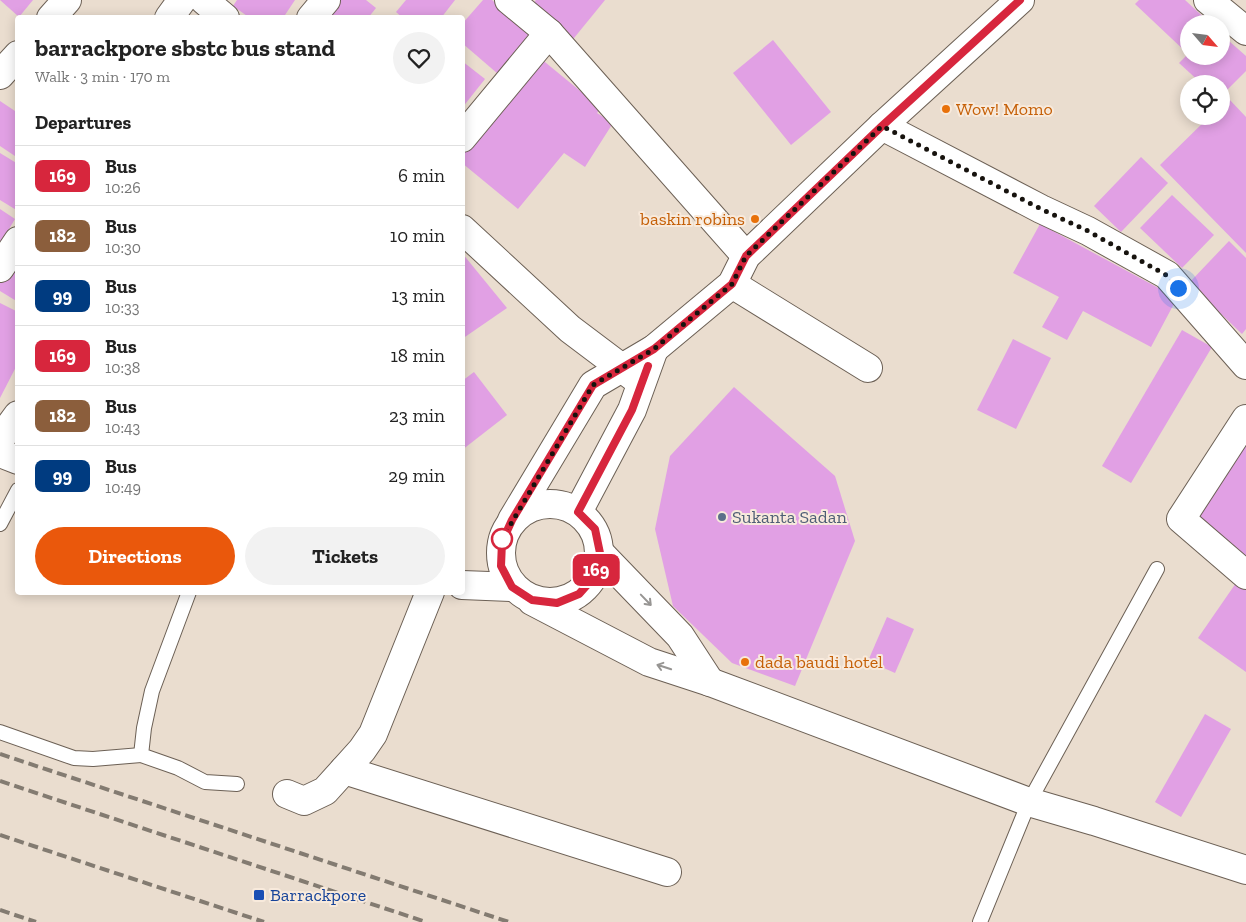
<!DOCTYPE html>
<html lang="en">
<head>
<meta charset="utf-8">
<style>
  body { margin:0; font-family:"Zilla Slab",serif; background:#f2f2f2; color:#222; height:100vh; display:flex; flex-direction:column; font-size:19px; white-space:nowrap }
  * { box-sizing:border-box; margin:0 }
  p { font-size:16px; color:#767676 }
  .icon { flex:none; width:28px; height:28px; fill:none; stroke:currentColor; stroke-width:2; stroke-linecap:round; stroke-linejoin:round }
  .map { position:relative; flex:1; overflow:hidden }
  .details { position:absolute; left:15px; top:15px; width:450px; height:580px; display:flex; flex-direction:column; background:#fff; border-radius:5px; box-shadow:0 2px 12px #0003 }
  .details>* { flex:none }
  .badge { padding:0 10px; border-radius:8px; font-size:18px; line-height:32px }
  .needle { width:32px; rotate:118deg }
  .controls { position:absolute; left:1180px; top:15px; display:grid; gap:10px }
  .controls a { display:grid; place-items:center; width:50px; height:50px; border-radius:50%; background:#fff; box-shadow:0 2px 12px #0003; font-size:25px }
  .you { position:absolute; width:25px; height:25px; margin:-12px; border:4px solid #fff; border-radius:50%; background:#1a73e8; box-shadow:0 0 0 8px #1a73e833 }
  .map>.badge { position:absolute; translate:-50% -50%; box-shadow:0 0 0 2px #fff }
  h2 { padding:0 20px; font-size:19px; line-height:45px }
  .round { display:grid; place-items:center; flex:none; width:52px; height:52px; border-radius:26px; background:#f2f2f2 }
  .headline { display:flex; align-items:center; justify-content:space-between; height:85px; padding:0 20px }
  h1 { font-size:24px; font-weight:800; line-height:38px }
  .button { display:flex; gap:10px; margin-top:auto; padding:10px 20px }
  .button a { flex:1; height:58px; border-radius:30px; background:#ea580c; color:#fff; font-size:20px; font-weight:800; line-height:58px; text-align:center }
  .button a+a { background:#f2f2f2; color:#222 }
  ul { padding:0; list-style:none }
  li { display:flex; align-items:center; gap:15px; height:60px; padding:0 20px; border-top:1px solid #e0e0e0 }
  li div { flex:1 }
  li b { display:block; font-size:19px }
  li em { font-style:normal }
  li .badge { min-width:55px; font-weight:700; text-align:center }
  .map>svg:first-child { display:block }
</style>
</head>
<body>
<div class="map">
<svg width="1246" height="922" viewBox="0 0 1246 922">
  <rect width="100%" height="100%" fill="#eaddcf"/>
  <!-- building -->
  <g fill="#e1a0e4">
    <path d="M0 0H33L19 17Z"/>
    <path d="M237 0H295L283 18H250L233 6Z"/>
    <path d="M330 0H366L376 8 368 18H317Z"/>
    <path d="M406 0H455L441 18H403L396 12Z"/>
    <path d="M483 0H492L532 35 498 74 462 43V24Z"/>
    <path d="M536 0H605L570 43 529 9Z"/>
    <path d="M1139 0H1185L1211 24H1189V56H1221V34L1246 56V71L1221 96V84H1202L1179 63 1188 54 1135 4Z"/>
    <path d="M773 40 831 112 791 145 733 73Z"/>
    <path d="M540 58 601 108 597 113 613 123 585 167 564 153 518 209 462 163V152Z"/>
    <path d="M462 61 485 79 462 108Z"/>
    <path d="M1228 98 1246 117V253L1160 165 1210 116H1221V105Z"/>
    <path d="M0 101 18 113V158L0 146Z"/>
    <path d="M0 153 18 164V211L0 200Z"/>
    <path d="M1141 157 1168 183 1121 232 1094 206Z"/>
    <path d="M1172 195 1214 235 1182 268 1140 228Z"/>
    <path d="M0 209 15 219 0 244Z"/>
    <path d="M1040 224 1177 298 1151 347 1083 311 1067 340 1042 327 1059 297 1013 273Z"/>
    <path d="M1229 241 1246 258V329L1242 334 1189 283Z"/>
    <path d="M18 246V302L0 291V274Z"/>
    <path d="M462 253 507 308 462 339Z"/>
    <path d="M0 303 18 312V363L0 398Z"/>
    <path d="M1182 330 1212 347 1131 483 1102 466Z"/>
    <path d="M1013 339 1051 358 1016 429 977 410Z"/>
    <path d="M474 372 507 415 462 450V381Z"/>
    <path d="M734 387 835 476 855 541 795 686 732 663 673 606 655 529 670 456Z"/>
    <path d="M1246 435V560L1193 519Z"/>
    <path d="M1236 583 1246 590V672L1198 638Z"/>
    <path d="M887 617 914 629 895 673 868 661Z"/>
    <path d="M1205 714 1231 729 1181 817 1155 802Z"/>
  </g>
  <g fill="none" stroke-linecap="round" stroke-linejoin="round">
    <!-- lane casing -->
    <g stroke="#6c6055" stroke-width="16">
      <g id="lane">
        <path d="M0 524 18 490"/>
        <path d="M189 592 152 691 144 728 141 755 178 768 205 782 237 784"/>
        <path d="M0 732 74 758 93 759 141 755"/>
        <path d="M980 922 1029 802 1157 569"/>
      </g>
    </g>
    <!-- street casing -->
    <g stroke="#6c6055" stroke-width="30">
      <g id="street">
        <path d="M204 0 225 18"/>
        <path d="M509 0 549 33 746 256"/>
        <path d="M1208 0 1246 31"/>
        <path d="M51 18 67 0"/>
        <path d="M169 18 182 0"/>
        <path d="M311 18 326 0"/>
        <path d="M0 75 18 55"/>
        <path d="M882 126 1041 209 1088 231 1167 275 1246 365"/>
        <path d="M462 138 549 33"/>
        <path d="M462 229 570 329 639 381"/>
        <path d="M0 268 18 241"/>
        <path d="M732 284 868 368"/>
        <path d="M1246 419 1181 519 1246 575"/>
        <path d="M0 439 18 415"/>
        <path d="M344 770 667 872"/>
        <path d="M287 794 304 801 325 791 362 750 373 734 430 592"/>
      </g>
    </g>
    <!-- primary casing -->
    <g stroke="#6c6055" stroke-width="30">
      <g id="primary">
        <path d="M0 453 18 460"/>
        <circle cx="550" cy="553" r="49"/>
        <path d="M578 512 632 410 654 349"/>
        <path d="M512 520 593 385 654 349 732 284 746 256 882 126 1020 0"/>
        <path d="M600 553 680 636 710 682"/>
        <path d="M462 585 513 587"/>
        <path d="M532 601 649 662 710 682 1029 802 1094 821 1246 870"/>
      </g>
    </g>
    <!-- lane -->
    <use href="#lane" stroke="#fff" stroke-width="14"/>
    <!-- street -->
    <use href="#street" stroke="#fff" stroke-width="28"/>
    <!-- primary -->
    <use href="#primary" stroke="#fff" stroke-width="28"/>
    <!-- rail -->
    <g stroke="#837b71" stroke-width="4" stroke-dasharray="10 5" stroke-linecap="butt">
      <path d="M0 754 509 922"/>
      <path d="M0 781 426 922"/>
      <path d="M0 835 264 922"/>
      <path d="M0 910 36 922"/>
    </g>
  </g>
  <!-- one-way arrows -->
  <defs><path id="oneway-shaft" d="M-6 0H5M1.5-3L5.5 0L1.5 3" fill="none" stroke-width="1.6" stroke-linecap="round" stroke-linejoin="round" transform="scale(1.25)"/></defs>
  <g stroke="#979593">
    <use href="#oneway-shaft" transform="translate(646 600) rotate(46)"/>
    <use href="#oneway-shaft" transform="translate(664 667) rotate(-162)"/>
  </g>
  <g fill="none" stroke-linecap="round" stroke-linejoin="round">
    <!-- line casing -->
    <g stroke="#fff" stroke-width="11">
      <path id="line" d="M648 366 632 410 578 512 595 529 600 553 595 576 579 594 557 603 532 600 512 587 501 566 502 542 512 520 593 385 654 349 732 284 746 256 882 126 1020 0"/>
    </g>
    <!-- line -->
    <use href="#line" stroke="#d7263d" stroke-width="8"/>
    <!-- walk -->
    <path stroke="#17130e" stroke-width="5" stroke-dasharray="0 9" d="M502 539 593 385 654 349 732 284 746 256 882 126 1041 209 1088 231 1166 275 1178 288"/>
  </g>
  <!-- markers -->
  <g fill="#e8710a" stroke="#f8eadc" stroke-width="2">
    <circle cx="946" cy="109" r="5"/>
    <circle cx="755" cy="219" r="5"/>
    <circle cx="745" cy="662" r="5"/>
  </g>
  <circle fill="#5c6f8a" stroke="#f8eadc" stroke-width="2" cx="722" cy="517" r="5"/>
  <circle fill="#fff" stroke="#d7263d" stroke-width="2.5" cx="502" cy="539" r="10"/>
  <rect fill="#1a4fb4" stroke="#f8eadc" stroke-width="2" x="253" y="889" width="12" height="12" rx="2.5"/>
  <g text-anchor="middle" dominant-baseline="central" stroke-width="4" stroke-linejoin="round" paint-order="stroke">
    <!-- food labels -->
    <g font-size="18" fill="#c56008" stroke="#f8eadc" text-anchor="start">
      <text x="956" y="109">Wow! Momo</text>
      <text x="745" y="219" text-anchor="end">baskin robins</text>
      <text x="755" y="662">dada baudi hotel</text>
    </g>
    <!-- service labels -->
    <g font-size="18" fill="#4e5e75" stroke="#f8eadc" text-anchor="start">
      <text x="732" y="517">Sukanta Sadan</text>
    </g>
    <!-- transit labels -->
    <g font-size="18" fill="#164399" stroke="#f8eadc" text-anchor="start">
      <text x="270" y="895">Barrackpore</text>
    </g>
  </g>
</svg>
<div class="controls">
<a><svg class="needle" viewBox="-14 -14 28 28"><path d="M0-13l5 13h-10z" fill="#e53935"/><path d="M0 13l5-13h-10z" fill="#767676"/></svg></a>
<a><svg class="icon" aria-label="locate" viewBox="0 0 24 24"><circle cx="12" cy="12" r="6"/><path d="M12 2v4M12 18v4M2 12h4M18 12h4"/></svg></a>
</div>
<div class="you" style="left:1178px;top:288px"></div>
<b class="badge" style="left:596px;top:570px;background:#d7263d;color:#fff">169</b>
<section class="details">
<div class="headline"><div><h1>barrackpore sbstc bus stand</h1><p>Walk · 3 min · 170 m</p></div><a class="round"><svg class="icon" aria-label="heart" viewBox="0 0 24 24"><path d="M12 20l-8-8c-3-5 5-10 8-4 3-6 11-1 8 4z"/></svg></a></div>
<h2>Departures</h2>
<ul>
<li><span class="badge" style="background:#d7263d;color:#fff">169</span><div><b>Bus</b><p>10:26</p></div><em>6 min</em></li>
<li><span class="badge" style="background:#8b5e3c;color:#fff">182</span><div><b>Bus</b><p>10:30</p></div><em>10 min</em></li>
<li><span class="badge" style="background:#003b80;color:#fff">99</span><div><b>Bus</b><p>10:33</p></div><em>13 min</em></li>
<li><span class="badge" style="background:#d7263d;color:#fff">169</span><div><b>Bus</b><p>10:38</p></div><em>18 min</em></li>
<li><span class="badge" style="background:#8b5e3c;color:#fff">182</span><div><b>Bus</b><p>10:43</p></div><em>23 min</em></li>
<li><span class="badge" style="background:#003b80;color:#fff">99</span><div><b>Bus</b><p>10:49</p></div><em>29 min</em></li>
</ul>
<div class="button"><a>Directions</a><a>Tickets</a></div>
</section>
</div>
</body>
</html>
